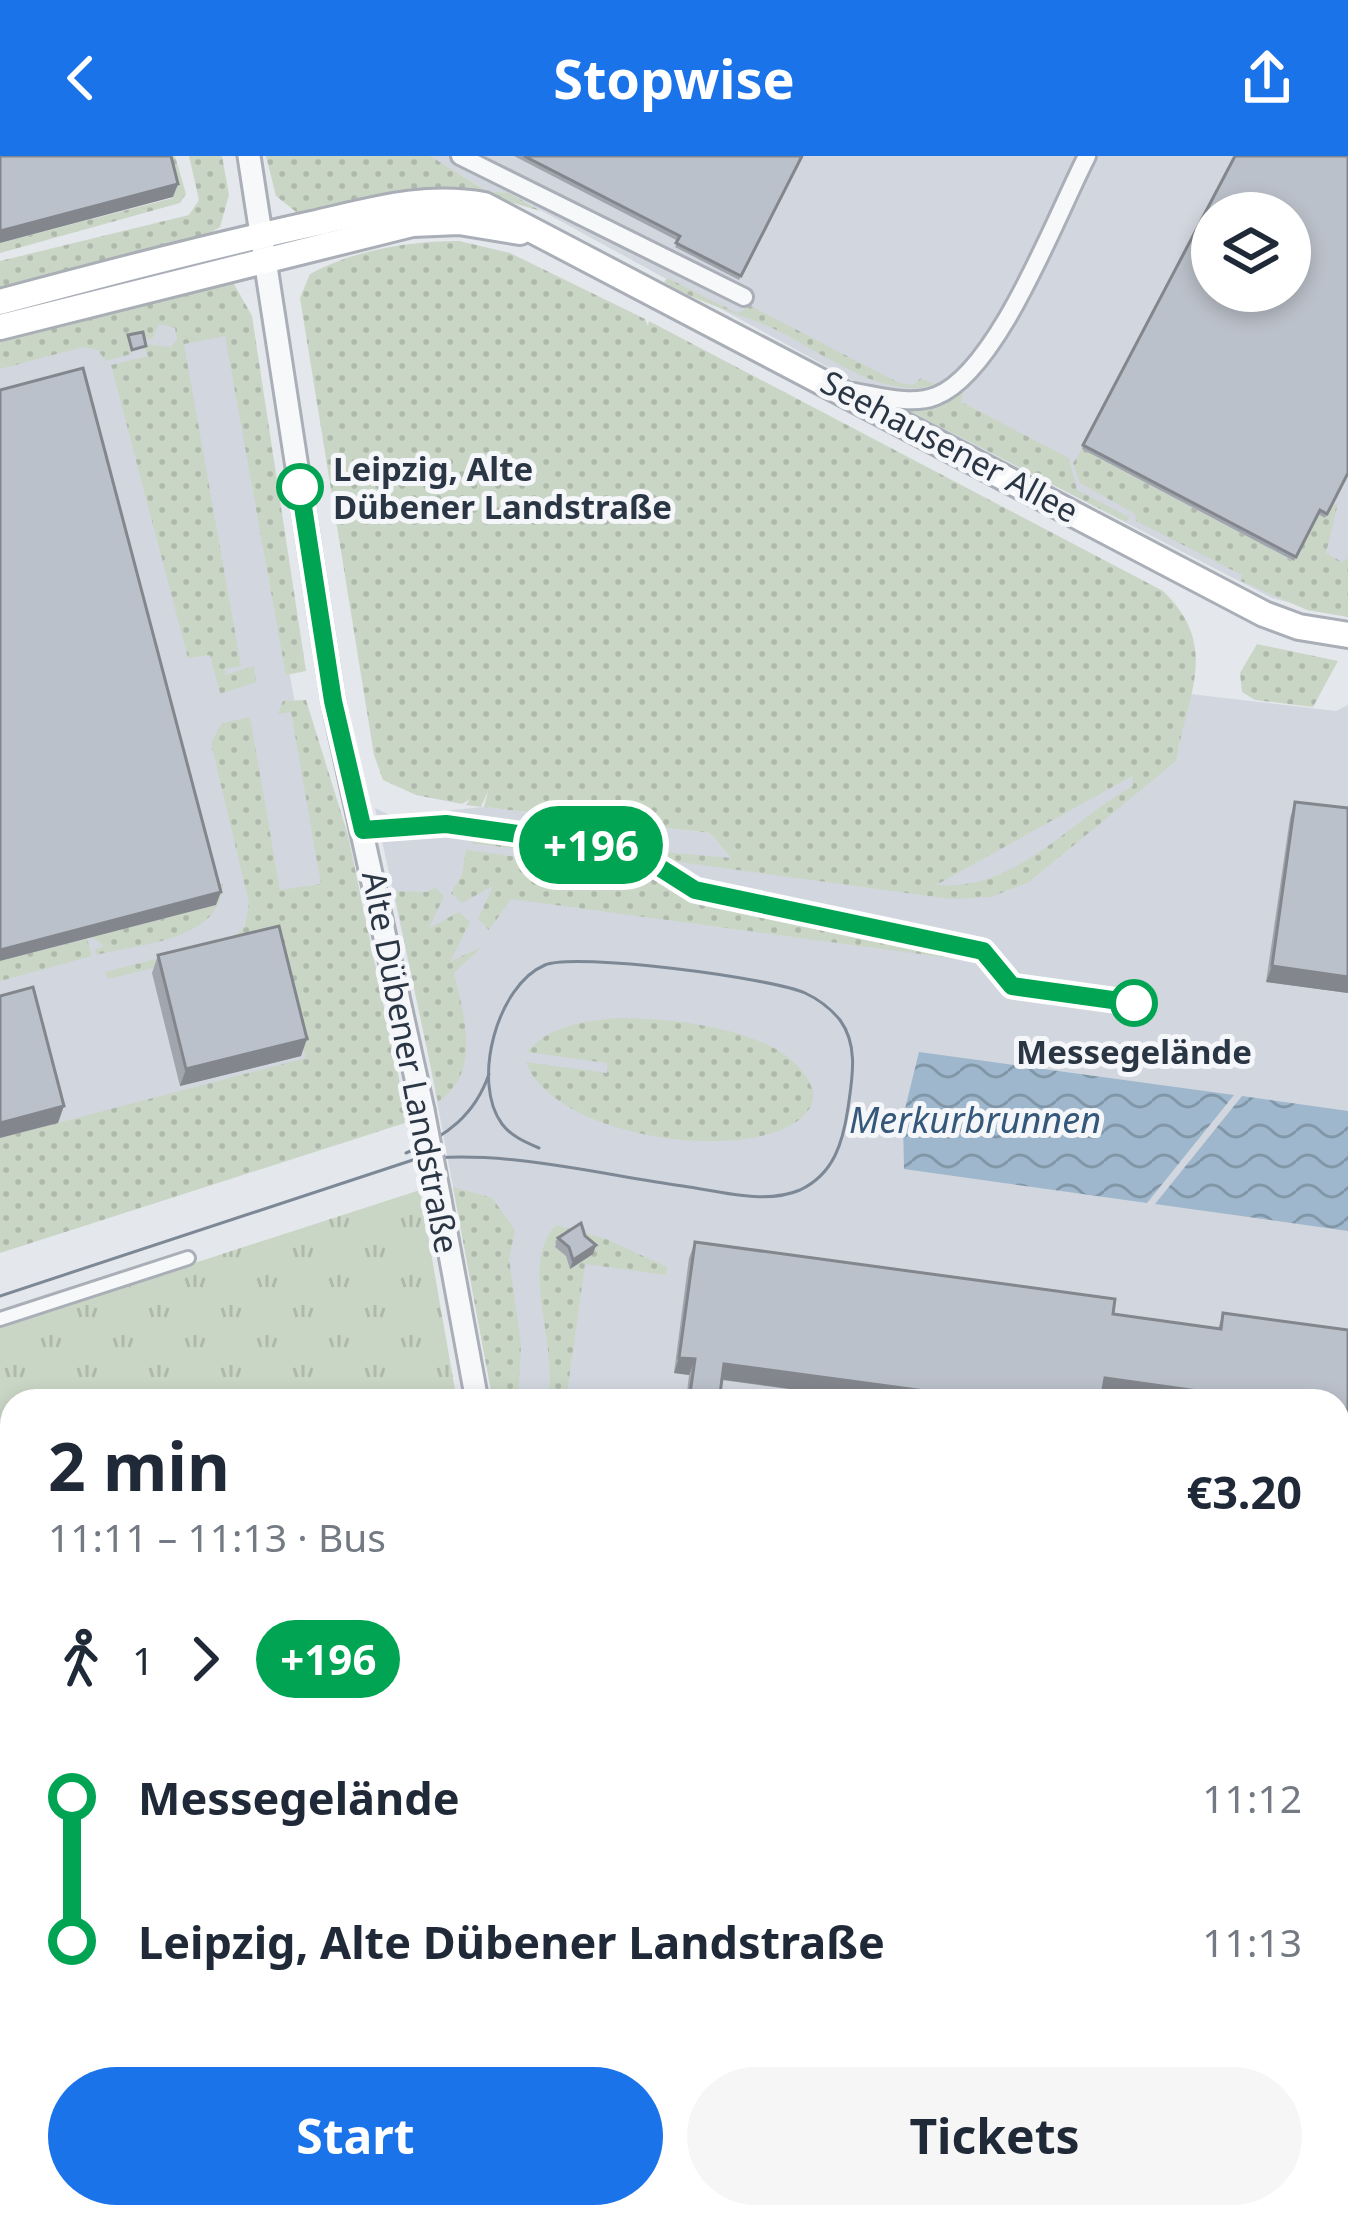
<!DOCTYPE html>
<html lang="en">
<head>
<meta charset="utf-8">
<style>
  body { margin:0; font-family:"Noto Sans",sans-serif; background:#f6f6f7; color:#1f2937; height:100vh; display:flex; flex-direction:column; font-size:45px; white-space:nowrap }
  * { box-sizing:border-box; margin:0 }
  p { font-size:39px; color:#747a83 }
  .icon { flex:none; width:66px; height:66px; fill:none; stroke:currentColor; stroke-width:2; stroke-linecap:round; stroke-linejoin:round }
  .map { position:relative; flex:1; overflow:hidden }
  .side { position:absolute; left:0px; top:1233px; width:1350px; height:840px; display:flex; flex-direction:column; background:#fff; border-radius:36px 36px 0 0; box-shadow:0 6px 18px #0003 }
  .side>* { flex:none }
  .badge { padding:0 24px; border-radius:39px; font-size:42px; line-height:78px }
  .fabs { position:absolute; left:1191px; top:36px; display:grid; gap:24px }
  .fabs a { display:grid; place-items:center; width:120px; height:120px; border-radius:50%; background:#fff; box-shadow:0 6px 18px #0003; font-size:60px }
  .map>.badge { position:absolute; translate:-50% -50%; box-shadow:0 0 0 6px #fff }
  .legs { display:flex; align-items:center; gap:18px; height:132px; padding:0 48px; font-size:39px }
  .legs p { margin-inline-start:auto }
  .overview { display:flex; align-items:center; justify-content:space-between; height:204px; padding:0 48px }
  h1 { font-size:66px; font-weight:700; line-height:90px }
  .button { display:flex; gap:24px; margin-top:auto; padding:24px 48px }
  .button a { flex:1; height:138px; border-radius:72px; background:#1a73e8; color:#fff; font-size:48px; font-weight:700; line-height:138px; text-align:center }
  .button a+a { background:#f6f6f7; color:#1f2937 }
  ul { padding:0 48px; list-style:none }
  li { display:flex; align-items:center; gap:42px; height:144px; font-size:45px }
  li i { display:grid; place-items:center; width:18px; height:100%; margin:0 15px; background:currentColor }
  li i::after { content:''; width:30px; height:30px; margin:-15px; border:9px solid; border-radius:50%; background:#fff }
  li p { margin-inline-start:auto }
  li:first-child i { background:linear-gradient(#0000 50%,currentColor 0) }
  li:last-child i { background:linear-gradient(currentColor 50%,#0000 0) }
  header { display:flex; justify-content:space-between; align-items:center; height:156px; padding:0 48px; background:#1a73e8; color:#fff; font-size:54px; font-weight:700 }
  .map>svg:first-child { display:block }
</style>
</head>
<body>
<header><svg class="icon" aria-label="back" viewBox="0 0 24 24"><path d="M15 5l-7 7 7 7"/></svg>Stopwise<svg class="icon" aria-label="share" viewBox="0 0 24 24"><path d="M12 15V3M7 8l5-5 5 5M5 13v7h14v-7"/></svg></header>
<div class="map">
<svg width="1348" height="2073" viewBox="0 0 1348 2073">
  <defs>
    <pattern id="grass-dots" width="8" height="8" patternUnits="userSpaceOnUse" patternTransform="scale(3)"><rect width="8" height="8" fill="#cad6c5"/><path d="M2 2h.1M6 6h.1" fill="none" stroke="#aeb8ab" stroke-width="1.8" stroke-linecap="round"/></pattern>
    <pattern id="park-tufts" width="24" height="20" patternUnits="userSpaceOnUse" patternTransform="scale(3)"><rect width="24" height="20" fill="#cad6c5"/><path d="M3 7l-1-3M5 7V3M7 7l1-3M15 17l-1-3M17 17v-4M19 17l1-3" fill="none" stroke="#aeb8ab"/></pattern>
    <pattern id="water-waves" width="16" height="10" patternUnits="userSpaceOnUse" patternTransform="scale(3)"><rect width="16" height="10" fill="#9eb7cc"/><path d="M0 5q4-4 8 0t8 0" fill="none" stroke="#8196a7"/></pattern>
  </defs>
  <rect width="100%" height="100%" fill="#e4e7ec"/>
  <!-- built -->
  <g fill="#d2d6de" fill-rule="evenodd">
    <path d="M430 0H1348V461L1272 442 892 246 509 37 487 35ZM1212 57H1290V135H1212Z"/>
    <path d="M219 141 294 542 380 922 0 1041V198Z"/>
    <path d="M1190 538 1336 555 1348 549V1711L1338 1710V1245H493L429 902 375 652 392 660 484 651 710 677 732 703 1178 594Z"/>
    <path d="M1338 1877 1348 1878V2073H1181L1182 2061H1338Z"/>
  </g>
  <!-- grass -->
  <g fill="url(#grass-dots)" fill-rule="evenodd">
    <path d="M162 0H175L186 38 180 47 0 97V87L173 42Z"/>
    <path d="M189 0H222L229 39 220 71 205 80 0 135V105L189 59 199 44Z"/>
    <path d="M266 0H430L487 35 509 37 541 55 461 32 300 59 276 40Z"/>
    <path d="M459 85 510 97 645 163 648 170 649 165 1163 435C1220 490 1188 536 1176 605L1029 726 991 741 951 743 665 704 664 696 731 702 710 677 484 651 488 635 481 651 466 649 470 643 462 648 416 639 383 624 374 599 300 142 310 118C354 94 410 85 459 85ZM1132 620 1133 630C1069 665 1016 736 936 729Z"/>
    <path d="M667 122 737 157 751 150 899 227 913 229 921 222 934 228 955 220C890 260 817 188 758 166 725 154 695 144 664 126Z"/>
    <path d="M218 127 234 128 252 160 306 515 286 519 225 180 184 188 241 510 225 513 226 519 254 510 256 526 220 538 210 499 188 502 111 209 148 200 143 188 171 191 177 184 175 172 159 168 152 183 128 184 131 198 106 205 98 194 83 191 0 213V180Z"/>
    <path d="M964 233 961 246 1069 302 1077 334 1129 361 1126 366 892 246 930 248Z"/>
    <path d="M1082 293 1293 405 1318 358 1338 347 1326 397 1342 406 1348 402V461L1307 454 1241 425 1242 419 1136 365 1135 358 1080 327 1073 307Z"/>
    <path d="M1257 488 1338 505 1313 551 1255 544 1242 536 1240 517Z"/>
    <path d="M306 544 348 679 408 966 0 1097V982L306 902 274 783 108 823 105 816 227 785 245 771 249 747 211 587 222 567 250 561 280 734 321 728 291 556 278 558 283 545Z"/>
    <path d="M475 677 631 699 647 710 471 687Z"/>
    <path d="M466 694 656 720 668 733 686 740 964 804 511 743 489 774 478 763 493 730 462 747 451 737 462 719Z"/>
    <path d="M223 728C220 786 141 787 96 799L95 794 104 790 92 781 216 749 212 731Z"/>
    <path d="M435 731 444 740 429 772 459 756 470 766 450 806 483 790 454 817C464 861 482 915 438 946L394 735 427 736Z"/>
    <path d="M87 783 92 800 0 825V805Z"/>
    <path d="M618 862C671 862 788 872 811 930 817 943 811 953 801 962 744 1010 552 980 526 906L607 917V907L527 896C550 869 585 865 618 862Z"/>
    <path d="M453 1031 492 1042 515 1074 509 1103 521 1188 518 1245H493Z"/>
    <path d="M556 1069 606 1083 667 1111 666 1119 585 1108 566 1245H548C559 1187 518 1108 556 1069Z"/>
    <path d="M232 2061H491L487 2073H237Z"/>
    <path d="M883 2061H987L1087 2073H878Z"/>
  </g>
  <!-- park -->
  <path fill="url(#park-tufts)" d="M420 1034 457 1245H12V1686L0 1657V1170Z"/>
  <!-- water -->
  <g fill="url(#water-waves)">
    <path d="M919 896 1234 939 1147 1047 904 1013 903 961Z"/>
    <path d="M1242 940 1348 955V1075L1155 1048Z"/>
  </g>
  <g fill="none" stroke-linecap="round" stroke-linejoin="round">
    <!-- pedestrian casing -->
    <g stroke="#a9aeb7" stroke-width="18">
      <path id="pedestrian" d="M0 1163 188 1102"/>
    </g>
    <!-- minor casing -->
    <g stroke="#a9aeb7" stroke-width="22">
      <g id="minor">
        <path d="M460 0 744 141"/>
        <path d="M854 236C879 240 912 250 936 240 998 216 1056 60 1087 0"/>
        <path d="M1100 2061 1149 2067"/>
        <path d="M508 2073 512 2061"/>
      </g>
    </g>
    <!-- tertiary casing -->
    <g stroke="#a9aeb7" stroke-width="27">
      <g id="tertiary">
        <path d="M249 0 333 545 423 954"/>
        <path d="M440 1044 477 1245"/>
      </g>
    </g>
    <!-- secondary casing -->
    <g stroke="#a9aeb7" stroke-width="30">
      <g id="secondary">
        <path d="M0 146C104 118 207 91 312 68 370 55 424 38 484 49L1264 458 1299 471 1348 479"/>
        <path d="M0 171 412 68 459 66 520 76"/>
        <path d="M1338 1784 1348 1786"/>
        <path d="M1338 1816 1348 1818"/>
      </g>
    </g>
    <!-- trunk casing -->
    <g stroke="#8b96a3" stroke-width="33">
      <g id="trunk">
        <path d="M0 1702 12 1717"/>
        <path d="M0 1808 12 1802"/>
        <path d="M0 1829 12 1856"/>
        <path d="M0 1896 12 1921"/>
        <path d="M0 1991 12 2013"/>
        <path d="M38 2061 44 2073"/>
        <path d="M87 2061 93 2073"/>
        <path d="M118 2061 124 2073"/>
        <path d="M168 2061 174 2073"/>
      </g>
    </g>
    <!-- pedestrian -->
    <use href="#pedestrian" stroke="#f7f8fa" stroke-width="12"/>
    <!-- minor -->
    <use href="#minor" stroke="#f7f8fa" stroke-width="16"/>
    <!-- tertiary -->
    <use href="#tertiary" stroke="#f7f8fa" stroke-width="21"/>
    <!-- secondary -->
    <use href="#secondary" stroke="#fff" stroke-width="24"/>
    <!-- trunk -->
    <use href="#trunk" stroke="#fff" stroke-width="27"/>
    <!-- tram -->
    <g stroke="#7d8896" stroke-width="3">
      <path d="M406 997C446 981 475 959 489 918"/>
      <path d="M413 1004C501 992 596 1018 683 1030 719 1035 765 1049 800 1034 834 1018 843 986 848 952 852 923 859 890 840 864 831 853 818 843 805 837 772 822 575 796 545 809 497 829 471 926 502 968 511 980 525 986 539 992"/>
      <path d="M0 1140 428 999"/>
    </g>
    <!-- tertiary-bridge casing -->
    <g stroke="#a9aeb7" stroke-width="27" stroke-linecap="butt">
      <path id="tertiary-bridge" d="M423 954 440 1044"/>
    </g>
    <!-- tertiary-bridge -->
    <use href="#tertiary-bridge" stroke="#f7f8fa" stroke-width="21"/>
  </g>
  <!-- wall -->
  <g fill="#a1a6ae">
    <path d="M514 0H803L739 124 675 91 678 85Z"/>
    <path d="M1083 289 1348 318 1325 362 1318 358 1294 405 1082 293Z"/>
    <path d="M1295 646 1348 652V837L1266 826 1290 662Z"/>
    <path d="M158 799 301 900 180 930 152 817Z"/>
    <path d="M585 1080 596 1089 593 1098 570 1113 566 1100 555 1091 558 1082Z"/>
    <path d="M695 1086 1115 1143 1113 1158 1218 1173 1223 1157 1348 1174V1596L1338 1594V1245H1151L1102 1238 1101 1245H878L722 1224 719 1245H686L689 1219 674 1217 689 1102Z"/>
  </g>
  <!-- shaded-wall -->
  <g fill="#83878d">
    <path d="M178 28 173 41 0 87V75Z"/>
    <path d="M221 736 216 749 0 805V794Z"/>
    <path d="M1272 810 1348 821V837L1266 826Z"/>
    <path d="M307 883 301 900 180 930 186 913Z"/>
    <path d="M64 950 58 967 0 982V967Z"/>
    <path d="M596 1089 593 1098 570 1113 573 1104Z"/>
    <path d="M679 1202 695 1203 689 1219 674 1217Z"/>
    <path d="M724 1208 999 1245H878L718 1223Z"/>
    <path d="M1105 1222 1212 1237 1209 1245H1151L1099 1238Z"/>
    <path d="M1338 1578 1348 1579V1596L1338 1594Z"/>
  </g>
  <!-- building -->
  <g fill="#bbc1ca" stroke="#83878d" stroke-width="3" fill-rule="evenodd">
    <path d="M0 0H171L178 28 0 75Z"/>
    <path d="M524 0H802L741 120 676 87 680 80Z"/>
    <path d="M1235 0H1348V317L1327 358 1320 354 1296 401 1083 289ZM1212 57H1290V135H1212Z"/>
    <path d="M143 176 146 190 132 194 128 179Z"/>
    <path d="M83 212 221 736 0 794V234Z"/>
    <path d="M1295 646 1348 652V821L1272 810Z"/>
    <path d="M279 770 307 883 186 913 158 799Z"/>
    <path d="M33 831 64 950 0 967V840Z"/>
    <path d="M581 1067 585 1080 596 1089 573 1104 569 1091 558 1082Z"/>
    <path d="M695 1086 1115 1143 1113 1158 1221 1173 1223 1157 1348 1174V1579L1338 1578V1245H1211L1212 1237 1105 1222 1101 1245H999L724 1208 719 1245H689L695 1203 679 1202Z"/>
    <path d="M885 2061 918 2071V2073H881Z"/>
  </g>
  <g fill="none" stroke-linecap="round" stroke-linejoin="round">
    <!-- line-1 casing -->
    <g stroke="#fff" stroke-width="27">
      <path id="line-1" d="M300 331 333 545 363 674 446 668 632 694 695 734 983 795 1012 830 1134 847"/>
    </g>
    <!-- line-1 -->
    <use href="#line-1" stroke="#00a452" stroke-width="18"/>
  </g>
  <!-- markers -->
  <g fill="#fff" stroke="#00a452" stroke-width="6">
    <circle cx="300" cy="331" r="21"/>
    <circle cx="1134" cy="847" r="21"/>
  </g>
  <g text-anchor="middle" dominant-baseline="central" stroke-width="10" stroke-linejoin="round" paint-order="stroke">
    <!-- street labels -->
    <g font-size="33" fill="#2b3645" stroke="#f4f6f9">
      <text transform="translate(950 290) rotate(28)">Seehausener Allee</text>
      <text transform="translate(411 906) rotate(79)">Alte Dübener Landstraße</text>
    </g>
    <!-- stop labels -->
    <g font-size="33" font-weight="bold" fill="#2b3645" stroke="#f4f6f9" text-anchor="start">
      <text x="333" y="312">Leipzig, Alte<tspan x="333" dy="38">Dübener Landstraße</tspan></text>
      <text x="1134" y="895" text-anchor="middle">Messegelände</text>
    </g>
    <!-- water labels -->
    <g font-size="36" font-style="italic" fill="#34577a" stroke="#f4f6f9">
      <text x="975" y="963">Merkurbrunnen</text>
    </g>
  </g>
</svg>
<div class="fabs">
<a><svg class="icon" aria-label="layers" viewBox="0 0 24 24"><path d="M12 4l9 5-9 5-9-5zM3 14l9 5 9-5"/></svg></a>
</div>
<b class="badge" style="left:591px;top:689px;background:#00a452;color:#fff">+196</b>
<section class="side">
<div class="overview"><div><h1>2 min</h1><p>11:11 – 11:13 · Bus</p></div><b>€3.20</b></div>
<div class="legs"><svg class="icon" aria-label="walk" viewBox="0 0 24 24"><circle cx="13" cy="4" r="2"/><path d="M13 8l-2 6 4 7M11 14l-3 7M7 12l3-4h3l4 4"/></svg>1<svg class="icon" aria-label="forward" viewBox="0 0 24 24"><path d="M9 5l7 7-7 7"/></svg><b class="badge" style="background:#00a452;color:#fff">+196</b></div>
<ul>
<li><i style="color:#00a452"></i><b>Messegelände</b><p>11:12</p></li>
<li><i style="color:#00a452"></i><b>Leipzig, Alte Dübener Landstraße</b><p>11:13</p></li>
</ul>
<div class="button"><a>Start</a><a>Tickets</a></div>
</section>
</div>
</body>
</html>
